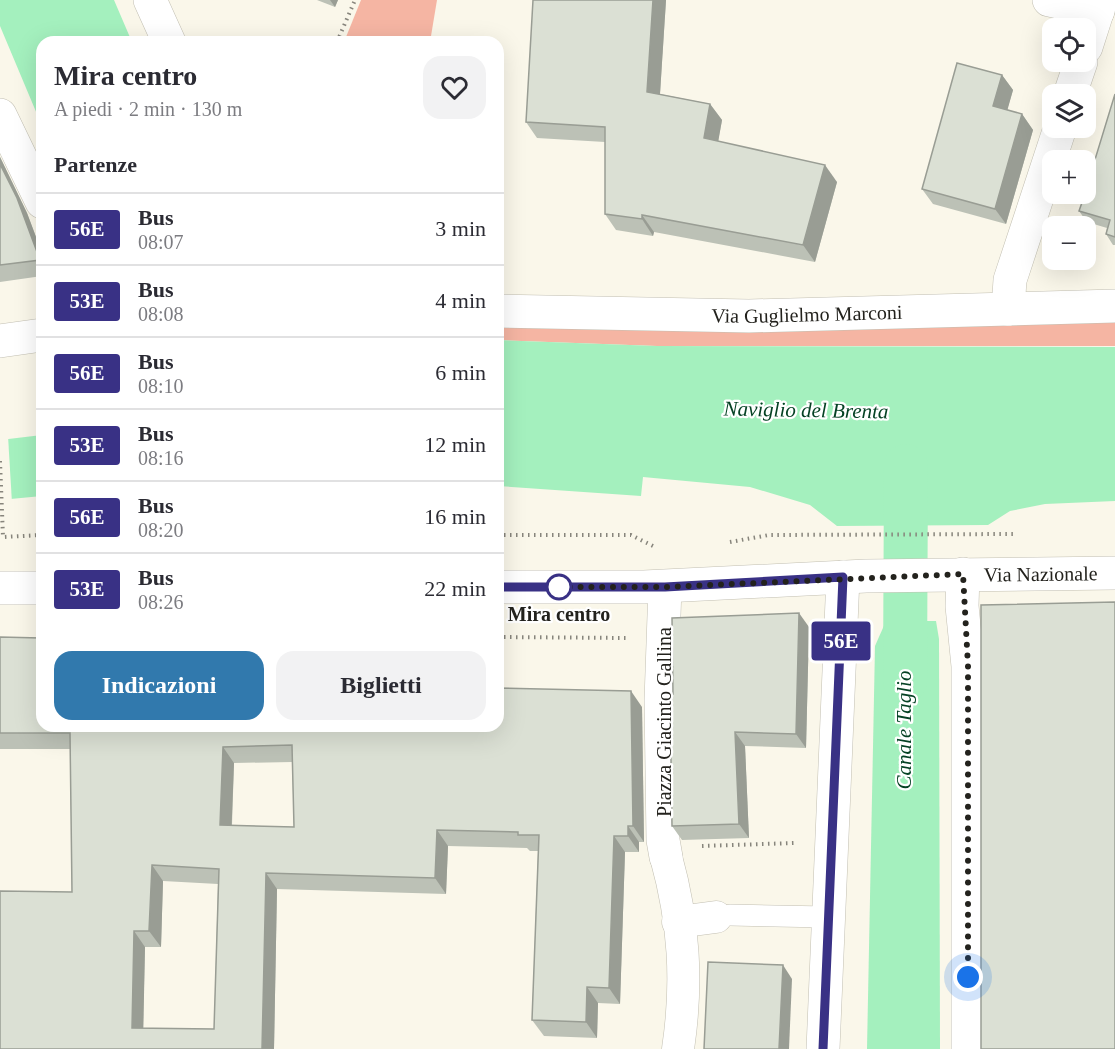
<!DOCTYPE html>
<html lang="it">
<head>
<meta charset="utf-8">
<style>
  body { margin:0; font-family:Georgia,serif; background:#f2f2f3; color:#2b2b33; height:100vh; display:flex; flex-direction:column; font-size:22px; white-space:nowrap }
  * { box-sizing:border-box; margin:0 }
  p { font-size:20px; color:#7c7c81 }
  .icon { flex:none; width:33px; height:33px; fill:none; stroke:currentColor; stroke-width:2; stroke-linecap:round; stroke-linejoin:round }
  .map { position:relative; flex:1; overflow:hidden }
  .side { position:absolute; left:36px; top:36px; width:468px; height:696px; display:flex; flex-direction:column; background:#fff; border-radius:18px; box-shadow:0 6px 24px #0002 }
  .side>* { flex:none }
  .badge { padding:0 12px; border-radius:4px; font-size:21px; line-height:39px }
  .controls { position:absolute; left:1042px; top:18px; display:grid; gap:12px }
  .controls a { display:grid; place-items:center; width:54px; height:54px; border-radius:12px; background:#fff; box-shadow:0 6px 24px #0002; font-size:30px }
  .you { position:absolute; width:30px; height:30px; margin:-15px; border:4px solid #fff; border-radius:50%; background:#1a73e8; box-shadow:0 0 0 9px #1a73e833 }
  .map>.badge { position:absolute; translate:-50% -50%; box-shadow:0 0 0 3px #fff }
  h2 { padding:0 18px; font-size:22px; line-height:54px }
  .round { display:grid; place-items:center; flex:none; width:63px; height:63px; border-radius:18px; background:#f2f2f3 }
  .headline { display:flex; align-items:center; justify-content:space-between; height:102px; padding:0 18px }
  h1 { font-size:28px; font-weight:700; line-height:45px }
  .action { display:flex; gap:12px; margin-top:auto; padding:12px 18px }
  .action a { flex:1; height:69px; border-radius:18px; background:#3179ad; color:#fff; font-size:24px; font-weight:700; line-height:69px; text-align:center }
  .action a+a { background:#f2f2f3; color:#2b2b33 }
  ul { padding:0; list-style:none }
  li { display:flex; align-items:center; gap:18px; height:72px; padding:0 18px; border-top:2px solid #e1e1e2 }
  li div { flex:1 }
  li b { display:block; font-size:22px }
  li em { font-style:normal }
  li .badge { min-width:66px; font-weight:700; text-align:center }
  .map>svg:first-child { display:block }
</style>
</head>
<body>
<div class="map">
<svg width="1115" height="1049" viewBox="0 0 1115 1049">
  <rect width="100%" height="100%" fill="#faf7ea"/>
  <!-- green -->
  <g fill="#f5b5a3">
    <path d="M361 0H437L430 42H344Z"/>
    <path d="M1115 321V346H657L498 340V326L682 331Z"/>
  </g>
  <!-- water -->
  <g fill="#a4f0be">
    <path d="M0 0H114L132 42H42V126L0 26Z"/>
    <path d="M498 340 657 346 1115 347V501L1045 504 1010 511 988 525 837 526 810 505 750 487 643 477 641 496 498 486Z"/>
    <path d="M42 435V496L0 500V440Z"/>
    <path d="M886 621H936L939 639 940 1049H867L875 646Z"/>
  </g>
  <!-- pier -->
  <path fill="#faf7ea" d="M8 436 12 503H0V437Z"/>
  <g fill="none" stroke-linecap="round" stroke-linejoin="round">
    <!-- canal -->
    <path stroke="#a4f0be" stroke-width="44" d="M905 681 906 466"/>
    <!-- service casing -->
    <g stroke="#c2bfb2" stroke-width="22">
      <path id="service" d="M730 915 827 917"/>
    </g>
    <!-- pedestrian casing -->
    <g stroke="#c2bfb2" stroke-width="33">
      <g id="pedestrian">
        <path d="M666 857C684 922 688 982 678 1049"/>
        <path d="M678 922 716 917"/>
      </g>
    </g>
    <!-- minor casing -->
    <g stroke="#c2bfb2" stroke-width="34">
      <g id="minor">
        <path d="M150 0 169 42"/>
        <path d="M1049 0 1098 11"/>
        <path d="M1086 47 1101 0"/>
        <path d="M1070 94 1081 62"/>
        <path d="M0 115 42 202"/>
        <path d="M1008 309 1010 280 1060 128"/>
        <path id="s1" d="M498 311 749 316 1115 306"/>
        <path d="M0 341 42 335"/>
        <path d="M963 574 962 606 968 666V1049"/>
        <path d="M665 587 661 700 663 840 666 857"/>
      </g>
    </g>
    <!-- secondary casing -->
    <g stroke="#c2bfb2" stroke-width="34">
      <path id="secondary" d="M823 1049 843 577"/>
    </g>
    <!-- primary casing -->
    <g stroke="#c2bfb2" stroke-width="34">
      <g id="primary">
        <path id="s2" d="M498 587H644L866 576 1115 573"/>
        <path d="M0 588H42"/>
      </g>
    </g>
    <!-- path -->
    <g stroke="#87857c" stroke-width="4" stroke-dasharray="1.5 4.5" stroke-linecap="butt">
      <path d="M337 42 355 0"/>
      <path d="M0 461 3 537 42 535"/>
      <path d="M498 535H631L655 547"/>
      <path d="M730 542 769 535 1013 534"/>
      <path d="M498 637 627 638"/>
      <path d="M702 846 794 843"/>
    </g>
    <!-- service -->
    <use href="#service" stroke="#fff" stroke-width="21"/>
    <!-- pedestrian -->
    <use href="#pedestrian" stroke="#fff" stroke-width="32"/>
    <!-- minor -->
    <use href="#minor" stroke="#fff" stroke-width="33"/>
    <!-- secondary -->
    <use href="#secondary" stroke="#fff" stroke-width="33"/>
    <!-- primary -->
    <use href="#primary" stroke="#fff" stroke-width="33"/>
  </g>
  <!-- wall -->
  <g fill="#bcc1b6" fill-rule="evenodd">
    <path d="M317 0H338L335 7Z"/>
    <path d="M563 0H666L660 94 710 104 722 120 718 141 837 182 815 262 654 232 653 236 616 230 605 214V142L537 138 526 122Z"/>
    <path d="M1002 75 1013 90 1007 110 1022 114 1033 130 1006 224 933 204 922 189Z"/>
    <path d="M1115 94V245H1113L1106 234 1107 228 1087 222 1079 211Z"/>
    <path d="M0 157 27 213 42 253V276L0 282Z"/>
    <path d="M809 627 806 748 745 746 749 838 682 840 672 826 673 694Z"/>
    <path d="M0 637 40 638 42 641V726L642 707 644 842H639V852H625L620 1004 598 1003 597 1038 544 1036 532 1020 538 851H530L527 848 448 846 446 894 277 889 274 1049H0L72 892 70 749H0ZM292 762 294 827 232 825 234 763ZM163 881 218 884 214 1029 143 1028 145 947H161Z"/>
  </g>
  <!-- shaded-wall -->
  <g fill="#999d94">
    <path d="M330 0H338L335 7Z"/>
    <path d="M653 0H666L659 109 647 92Z"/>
    <path d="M1002 75 1013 90 1004 122 993 106Z"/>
    <path d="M710 104 722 120 716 154 704 138Z"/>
    <path d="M1022 114 1033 130 1006 224 995 209Z"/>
    <path d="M0 157 27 213 42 253V263L40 260 0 164Z"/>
    <path d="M825 165 837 182 815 262 803 245Z"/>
    <path d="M642 215 654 232 653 236 642 219Z"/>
    <path d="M799 613 809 627 806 748 796 734Z"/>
    <path d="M40 638 42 641V692L38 687Z"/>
    <path d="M631 691 642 707 644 842 633 826Z"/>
    <path d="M735 732 745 746 749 838 739 824Z"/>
    <path d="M223 747 234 763 231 841 220 825Z"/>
    <path d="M628 826 639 842V852L628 836Z"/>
    <path d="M437 830 448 846 446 894 435 878Z"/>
    <path d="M614 836 625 852 620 1004 609 988Z"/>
    <path d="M152 865 163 881 161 947 149 931Z"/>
    <path d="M266 873 277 889 274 1049H262Z"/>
    <path d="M134 931 145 947 143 1044 132 1028Z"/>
    <path d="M783 965 792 979 789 1049H779Z"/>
    <path d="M587 987 598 1003 597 1038 586 1022Z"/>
  </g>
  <!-- building -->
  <g fill="#dbe0d4" stroke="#999d94" stroke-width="1.5" fill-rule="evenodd">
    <path d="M533 0H653L647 92 710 104 704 138 825 165 803 245 642 215V219L605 214V127L526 122Z"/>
    <path d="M957 63 1002 75 993 106 1022 114 995 209 922 189Z"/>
    <path d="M1115 94V237L1106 234 1110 220 1079 211 1085 194H1086V189Z"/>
    <path d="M0 164 17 198 40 260 0 265Z"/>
    <path d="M1115 602V1049H981V605Z"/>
    <path d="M799 613 796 734 735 732 739 824 672 826 670 694H673L672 618Z"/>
    <path d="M0 637 40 638 38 687H42V726H498V688L631 691 633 826H628V836H614L609 988 587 987 586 1022 532 1020 539 835H518V832L437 830 435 878 266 873 262 1049H0V891L72 892 70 733H0ZM292 745 294 827 220 825 223 747ZM152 865 219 869 214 1029 132 1028 134 931H149Z"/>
    <path d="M708 962 783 965 779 1049H704Z"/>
  </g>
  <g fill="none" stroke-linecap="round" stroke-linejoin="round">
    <!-- line casing -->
    <g stroke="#fff" stroke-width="14">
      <path id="line" d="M498 587H665L843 577 823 1049"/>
    </g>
    <!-- line -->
    <use href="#line" stroke="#393185" stroke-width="9"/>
    <!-- walk -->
    <path stroke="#23221d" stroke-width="6" stroke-dasharray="0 10.8" d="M559 587H665L963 574 968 666V977"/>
  </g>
  <!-- markers -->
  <circle fill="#fff" stroke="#393185" stroke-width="3" cx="559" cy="587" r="12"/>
  <g text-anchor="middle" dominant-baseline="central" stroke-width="4.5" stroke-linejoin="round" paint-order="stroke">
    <!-- street labels -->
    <g font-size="20" fill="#23221d" stroke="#fff">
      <text stroke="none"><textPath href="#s1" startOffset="309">Via Guglielmo Marconi</textPath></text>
      <text stroke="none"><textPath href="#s2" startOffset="543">Via Nazionale</textPath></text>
      <text transform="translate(664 722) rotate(-90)">Piazza Giacinto Gallina</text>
    </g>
    <!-- stop labels -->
    <g font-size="20" font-weight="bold" fill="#23221d" stroke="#fff">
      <text x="559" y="614">Mira centro</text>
    </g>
    <!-- water labels -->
    <g font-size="21" font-style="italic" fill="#054224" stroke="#fff">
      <text transform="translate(806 410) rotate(1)">Naviglio del Brenta</text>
      <text transform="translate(904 730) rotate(-90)">Canale Taglio</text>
    </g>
  </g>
</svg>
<div class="controls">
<a><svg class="icon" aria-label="locate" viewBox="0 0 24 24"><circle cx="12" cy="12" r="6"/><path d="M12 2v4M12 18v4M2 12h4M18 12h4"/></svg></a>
<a><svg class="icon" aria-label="layers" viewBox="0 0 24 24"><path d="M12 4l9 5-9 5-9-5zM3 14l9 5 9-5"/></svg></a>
<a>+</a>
<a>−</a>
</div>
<div class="you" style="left:968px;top:977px"></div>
<b class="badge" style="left:841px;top:641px;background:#393185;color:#fff">56E</b>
<section class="side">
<div class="headline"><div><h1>Mira centro</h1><p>A piedi · 2 min · 130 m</p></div><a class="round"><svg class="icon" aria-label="heart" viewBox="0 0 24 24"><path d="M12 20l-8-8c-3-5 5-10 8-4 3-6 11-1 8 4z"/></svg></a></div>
<h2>Partenze</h2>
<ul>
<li><span class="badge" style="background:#393185;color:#fff">56E</span><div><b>Bus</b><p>08:07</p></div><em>3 min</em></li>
<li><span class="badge" style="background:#393185;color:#fff">53E</span><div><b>Bus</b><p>08:08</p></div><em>4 min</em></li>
<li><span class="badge" style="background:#393185;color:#fff">56E</span><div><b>Bus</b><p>08:10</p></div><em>6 min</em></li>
<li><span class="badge" style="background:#393185;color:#fff">53E</span><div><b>Bus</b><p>08:16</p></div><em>12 min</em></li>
<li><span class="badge" style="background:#393185;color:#fff">56E</span><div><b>Bus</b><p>08:20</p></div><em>16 min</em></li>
<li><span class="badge" style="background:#393185;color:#fff">53E</span><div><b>Bus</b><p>08:26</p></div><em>22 min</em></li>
</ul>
<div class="action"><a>Indicazioni</a><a>Biglietti</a></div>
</section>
</div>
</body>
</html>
